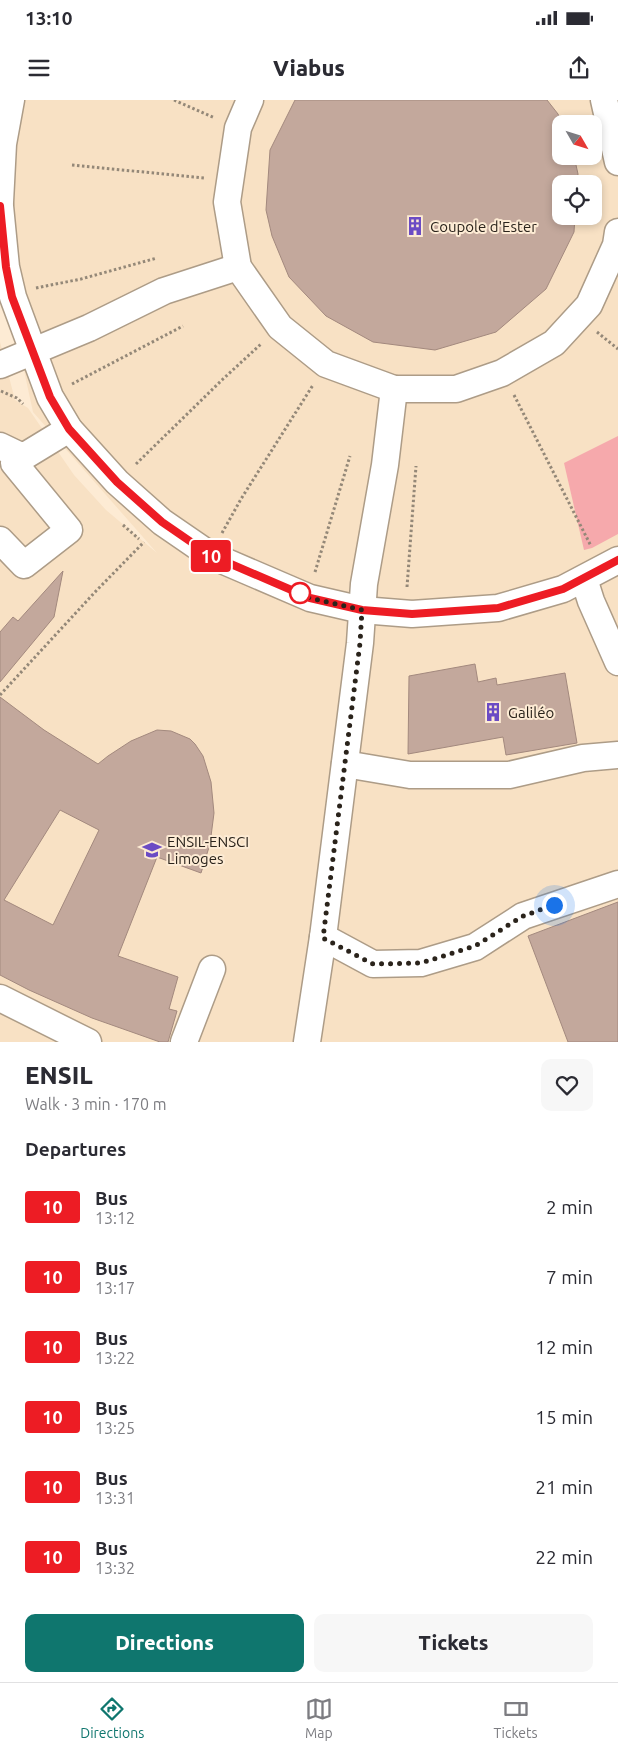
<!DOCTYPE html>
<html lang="en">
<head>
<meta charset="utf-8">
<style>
  body { margin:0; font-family:Ubuntu,sans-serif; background:#f7f7f7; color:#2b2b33; height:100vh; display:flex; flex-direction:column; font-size:19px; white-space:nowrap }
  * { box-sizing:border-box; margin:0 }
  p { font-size:16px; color:#7c7c81 }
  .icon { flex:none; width:28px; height:28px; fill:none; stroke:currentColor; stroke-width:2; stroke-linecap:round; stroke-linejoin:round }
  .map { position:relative; height:942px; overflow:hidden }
  .drawer { display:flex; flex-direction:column; background:#fff; flex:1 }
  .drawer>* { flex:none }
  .badge { padding:0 10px; border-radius:4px; font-size:18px; line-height:32px }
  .needle { width:32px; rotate:129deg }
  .tools { position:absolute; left:552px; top:15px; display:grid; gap:10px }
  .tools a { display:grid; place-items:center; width:50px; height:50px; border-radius:10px; background:#fff; box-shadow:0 2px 8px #0003; font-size:25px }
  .you { position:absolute; width:25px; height:25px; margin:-12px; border:4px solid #fff; border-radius:50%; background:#1a73e8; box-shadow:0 0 0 8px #1a73e833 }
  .map>.badge { position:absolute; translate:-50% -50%; box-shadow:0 0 0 2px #fff }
  h2 { padding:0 25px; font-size:19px; line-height:45px }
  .round { display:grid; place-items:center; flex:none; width:52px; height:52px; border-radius:10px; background:#f7f7f7 }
  .summary { display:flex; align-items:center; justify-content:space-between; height:85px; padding:0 25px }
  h1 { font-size:24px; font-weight:800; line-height:38px }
  .cta { display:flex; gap:10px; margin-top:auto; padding:10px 25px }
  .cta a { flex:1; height:58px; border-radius:10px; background:#0f766e; color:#fff; font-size:20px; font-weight:800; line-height:58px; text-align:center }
  .cta a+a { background:#f7f7f7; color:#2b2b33 }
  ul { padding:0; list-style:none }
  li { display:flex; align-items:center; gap:15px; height:70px; padding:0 25px }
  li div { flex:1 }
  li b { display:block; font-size:19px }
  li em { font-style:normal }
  li .badge { min-width:55px; font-weight:700; text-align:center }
  .status { display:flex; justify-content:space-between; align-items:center; height:35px; padding:0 25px; background:#fff; direction:ltr }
  .status svg { height:14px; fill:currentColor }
  header { display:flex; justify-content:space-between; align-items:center; height:65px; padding:0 25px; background:#fff; font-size:22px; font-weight:800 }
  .menu { display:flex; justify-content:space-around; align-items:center; height:70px; border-top:1px solid #e1e1e2; background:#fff; font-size:14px; color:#7c7c81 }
  .menu a { display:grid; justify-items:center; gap:2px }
  .menu .on { color:#0f766e }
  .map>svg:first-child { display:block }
</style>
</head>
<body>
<div class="status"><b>13:10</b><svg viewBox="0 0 49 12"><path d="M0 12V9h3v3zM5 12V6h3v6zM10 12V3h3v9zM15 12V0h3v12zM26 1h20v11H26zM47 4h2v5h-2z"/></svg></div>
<header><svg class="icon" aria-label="menu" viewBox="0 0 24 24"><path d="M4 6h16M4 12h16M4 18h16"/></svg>Viabus<svg class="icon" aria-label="share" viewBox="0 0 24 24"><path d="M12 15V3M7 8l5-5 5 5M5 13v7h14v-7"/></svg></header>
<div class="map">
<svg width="618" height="942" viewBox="0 0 618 942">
  <rect width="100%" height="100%" fill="#fdebd4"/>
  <!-- built -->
  <path fill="#f8e1c4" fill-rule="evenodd" d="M0 0H618V942H0V242L15 300 28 308 74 375 106 410 157 453 33 312 0 160ZM561 24H594V56H561ZM561 84H594V116H561Z"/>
  <!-- green -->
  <path fill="#f6a9ac" d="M618 336V434L592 448 584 450 564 363Z"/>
  <!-- building -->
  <g fill="#c3a89c" stroke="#a3897e" fill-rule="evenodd">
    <path d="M295 0H547L558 14 562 24 561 56H574L578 74 577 84H561V116H575L574 132 546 189 496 232 435 250 373 242 326 216 289 177 272 136 266 110 270 50Z"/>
    <path d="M63 471 54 517 0 582V532L13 517 18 521Z"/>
    <path d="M475 564 478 582 496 578 497 585 565 573 577 643 506 655 503 637 408 654 409 576Z"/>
    <path d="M0 597 44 630 98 664 108 656 131 641 157 630 171 631 190 639 195 644 203 656 211 682 214 713 210 744 201 773 157 757 118 856 178 877 169 909 177 911 168 942H160L92 918 29 890 0 875ZM60 710 99 730 53 825 4 800Z"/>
    <path d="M618 802V942H568L528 836Z"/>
  </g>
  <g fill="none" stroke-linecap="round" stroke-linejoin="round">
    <!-- minor casing -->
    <g stroke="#ad9c87" stroke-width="29">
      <g id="minor">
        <path d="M250 0 238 28 227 102 238 167 280 227 326 264 394 289H456L502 273 554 243 589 205 616 145 618 132"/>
        <path d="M604 0 618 62"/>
        <path d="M0 102 3 44 11 0"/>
        <path d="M0 106 6 167 13 197 50 297 69 329 117 382 162 422 210 455 310 498 362 510 412 514 498 508 563 489 618 460"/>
        <path d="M0 265 89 228 164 191 238 167"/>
        <path d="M0 346 23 357 69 329"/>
        <path d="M0 440 24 465 69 430 14 363"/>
        <path d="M584 479 591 501 618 562"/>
        <path d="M345 664 410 675H509L583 658 618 655"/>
        <path d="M323 837 373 864 421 863 475 847 523 816 618 784"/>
        <path d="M0 898 88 942"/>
        <path d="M184 942 212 869"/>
        <path d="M307 942 323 837 360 543 364 484 385 365 394 289"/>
      </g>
    </g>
    <!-- path -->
    <g stroke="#948878" stroke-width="3" stroke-dasharray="2.5 2.5" stroke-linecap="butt">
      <path d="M174 0 215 18"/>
      <path d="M72 65 204 78"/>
      <path d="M36 188 81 179 157 158"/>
      <path d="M597 232 618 249"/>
      <path d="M72 284 183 226"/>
      <path d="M1 291 17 298 23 304"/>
      <path d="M514 295 591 446"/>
      <path d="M136 364 223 279 261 244"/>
      <path d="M123 425 139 439"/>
      <path d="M222 433 241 399 313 285"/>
      <path d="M315 472 350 356"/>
      <path d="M407 487 416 366"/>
      <path d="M0 595 96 491 144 442"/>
    </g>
    <!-- minor -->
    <use href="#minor" stroke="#fff" stroke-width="26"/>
  </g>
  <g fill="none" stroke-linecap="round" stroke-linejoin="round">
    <!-- line casing -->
    <g stroke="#fff" stroke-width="11">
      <path id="line" d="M0 106 6 167 12 197 50 297 69 329 117 382 162 422 210 455 310 498 362 510 412 514 498 508 563 489 618 460"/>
    </g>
    <!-- line -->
    <use href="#line" stroke="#ed1c24" stroke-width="8"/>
    <!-- walk -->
    <path stroke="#2a231b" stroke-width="5" stroke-dasharray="0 9" d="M300 493 296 492 310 498 362 510 360 543 323 838 373 864 421 863 475 846 523 816 554 805"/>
  </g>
  <!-- icons -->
  <defs>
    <g id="building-bare" transform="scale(1.5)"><path d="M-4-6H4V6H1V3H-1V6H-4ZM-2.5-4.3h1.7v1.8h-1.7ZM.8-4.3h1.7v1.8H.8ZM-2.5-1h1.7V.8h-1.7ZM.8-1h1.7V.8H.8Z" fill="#6b4bc4" stroke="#fdebd4" stroke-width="2.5" paint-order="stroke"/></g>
    <g id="university-bare" transform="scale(1.5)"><path d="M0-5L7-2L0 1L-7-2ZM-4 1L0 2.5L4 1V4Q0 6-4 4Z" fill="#6b4bc4" stroke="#fdebd4" stroke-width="2.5" paint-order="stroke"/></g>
  </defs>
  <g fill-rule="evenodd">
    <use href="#building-bare" x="415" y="126"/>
    <use href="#building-bare" x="493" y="612"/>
    <use href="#university-bare" x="152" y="750"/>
  </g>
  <!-- markers -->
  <circle fill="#fff" stroke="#ed1c24" stroke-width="2.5" cx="300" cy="493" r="10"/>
  <g text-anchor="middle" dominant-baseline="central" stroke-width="4" stroke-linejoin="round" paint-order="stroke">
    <!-- poi labels -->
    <g font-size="15" fill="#2a231b" stroke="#fdebd4" text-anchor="start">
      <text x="430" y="126">Coupole d'Ester</text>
      <text x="508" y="612">Galiléo</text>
      <text x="167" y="741">ENSIL-ENSCI<tspan x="167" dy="17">Limoges</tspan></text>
    </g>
  </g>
</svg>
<div class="tools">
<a><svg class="needle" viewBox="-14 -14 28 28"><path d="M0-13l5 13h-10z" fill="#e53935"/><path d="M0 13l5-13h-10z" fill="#7c7c81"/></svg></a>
<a><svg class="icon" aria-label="locate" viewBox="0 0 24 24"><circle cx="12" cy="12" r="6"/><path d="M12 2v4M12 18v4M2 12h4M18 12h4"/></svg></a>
</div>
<div class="you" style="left:554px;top:805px"></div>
<b class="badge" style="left:211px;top:456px;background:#ed1c24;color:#fff">10</b>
</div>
<section class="drawer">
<div class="summary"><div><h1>ENSIL</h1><p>Walk · 3 min · 170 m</p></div><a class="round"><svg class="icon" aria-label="heart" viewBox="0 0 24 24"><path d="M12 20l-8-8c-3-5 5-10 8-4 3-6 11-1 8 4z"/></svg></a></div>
<h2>Departures</h2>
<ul>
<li><span class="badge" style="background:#ed1c24;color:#fff">10</span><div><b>Bus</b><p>13:12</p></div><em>2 min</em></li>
<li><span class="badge" style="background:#ed1c24;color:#fff">10</span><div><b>Bus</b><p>13:17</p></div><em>7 min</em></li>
<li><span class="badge" style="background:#ed1c24;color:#fff">10</span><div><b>Bus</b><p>13:22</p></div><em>12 min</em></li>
<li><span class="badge" style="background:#ed1c24;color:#fff">10</span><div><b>Bus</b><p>13:25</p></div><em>15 min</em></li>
<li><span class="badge" style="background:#ed1c24;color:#fff">10</span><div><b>Bus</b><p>13:31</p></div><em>21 min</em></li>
<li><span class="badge" style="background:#ed1c24;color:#fff">10</span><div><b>Bus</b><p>13:32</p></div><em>22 min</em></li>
</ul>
<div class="cta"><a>Directions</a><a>Tickets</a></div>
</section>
<nav class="menu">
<a class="on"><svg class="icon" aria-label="directions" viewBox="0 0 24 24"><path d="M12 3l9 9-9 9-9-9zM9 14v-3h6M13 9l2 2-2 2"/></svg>Directions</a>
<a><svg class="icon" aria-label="map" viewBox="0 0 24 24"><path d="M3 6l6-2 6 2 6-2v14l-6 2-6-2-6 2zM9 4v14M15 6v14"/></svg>Map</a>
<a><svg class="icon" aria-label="tickets" viewBox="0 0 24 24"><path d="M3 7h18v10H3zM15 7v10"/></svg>Tickets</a>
</nav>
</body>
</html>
